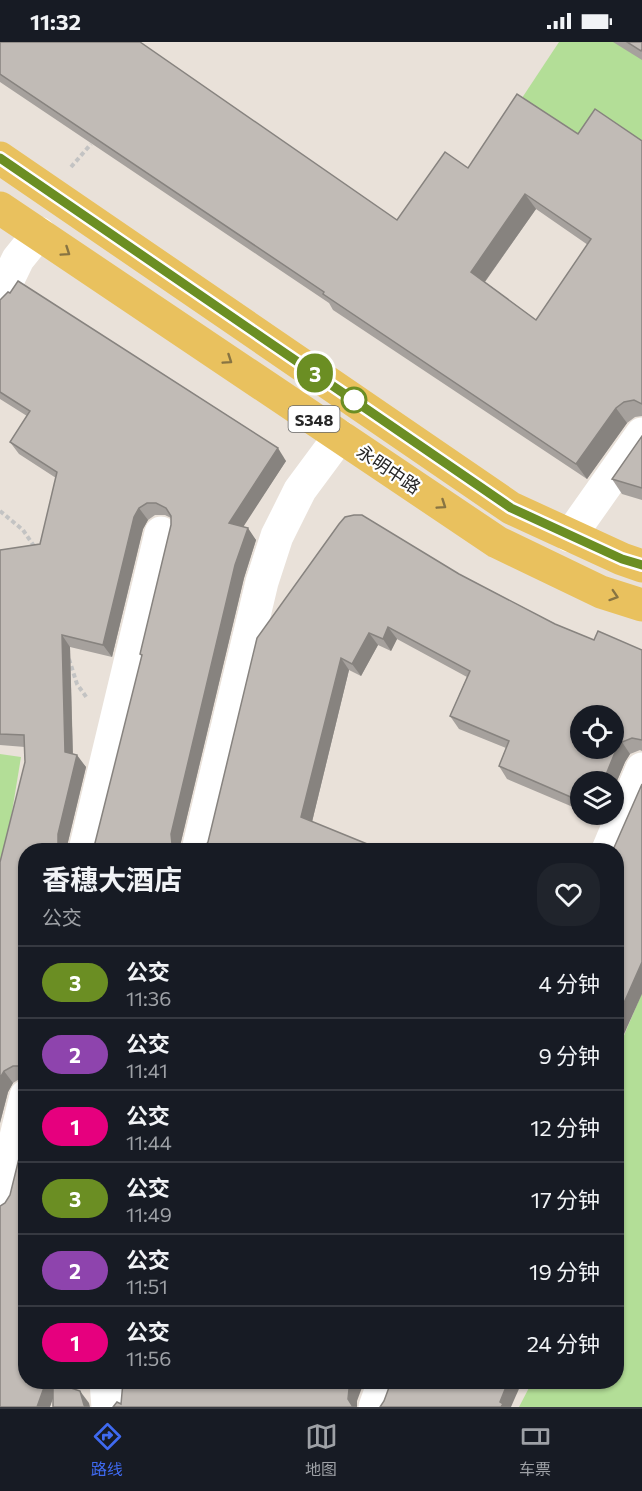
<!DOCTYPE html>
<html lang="zh">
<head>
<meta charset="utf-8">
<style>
  body { margin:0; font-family:Commissioner,"Noto Sans SC",sans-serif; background:#20242c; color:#f1f3f6; height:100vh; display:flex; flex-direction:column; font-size:22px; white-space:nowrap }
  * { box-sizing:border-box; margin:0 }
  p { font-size:20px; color:#9ea1a6 }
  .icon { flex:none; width:33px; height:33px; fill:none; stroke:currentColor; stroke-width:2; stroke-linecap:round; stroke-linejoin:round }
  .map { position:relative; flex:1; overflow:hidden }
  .side { position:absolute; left:18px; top:801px; width:606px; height:546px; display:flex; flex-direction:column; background:#171b24; border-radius:24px; box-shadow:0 2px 4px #0004 }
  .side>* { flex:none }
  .badge { padding:0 12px; border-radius:20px; font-size:21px; line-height:39px }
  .fabs { position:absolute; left:570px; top:663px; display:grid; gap:12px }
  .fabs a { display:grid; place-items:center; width:54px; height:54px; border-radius:50%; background:#171b24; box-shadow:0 2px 4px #0004; font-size:30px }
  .map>.badge { position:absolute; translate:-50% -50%; box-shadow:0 0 0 3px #fff }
  .round { display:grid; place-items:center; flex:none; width:63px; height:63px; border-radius:24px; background:#20242c }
  .overview { display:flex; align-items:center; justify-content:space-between; height:102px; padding:0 24px }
  h1 { font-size:28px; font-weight:700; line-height:45px }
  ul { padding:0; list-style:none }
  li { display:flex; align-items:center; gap:18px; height:72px; padding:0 24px; border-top:2px solid #363941 }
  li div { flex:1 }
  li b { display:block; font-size:22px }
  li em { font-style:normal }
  li .badge { min-width:66px; font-weight:700; text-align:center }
  .status { display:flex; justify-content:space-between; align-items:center; height:42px; padding:0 30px; background:#171b24; direction:ltr }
  .status svg { height:16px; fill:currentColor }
  .menu { display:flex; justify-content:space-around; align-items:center; height:84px; border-top:2px solid #363941; background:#171b24; font-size:16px; color:#9ea1a6 }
  .menu a { display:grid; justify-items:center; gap:3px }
  .menu .on { color:#3f6af0 }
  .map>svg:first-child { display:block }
</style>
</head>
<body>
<div class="status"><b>11:32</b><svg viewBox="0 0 49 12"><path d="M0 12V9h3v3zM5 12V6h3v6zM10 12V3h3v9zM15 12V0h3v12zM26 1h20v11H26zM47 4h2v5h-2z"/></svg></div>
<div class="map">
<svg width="642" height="1365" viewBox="0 0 642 1365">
  <rect width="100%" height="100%" fill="#e9e1d9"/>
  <!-- green -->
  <g fill="#b3de97">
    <path d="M559 0H642V105L595 98 554 85 520 59Z"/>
    <path d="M0 712 21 715 0 843Z"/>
    <path d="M642 951V1365H519L532 1340H616L617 1010Z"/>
  </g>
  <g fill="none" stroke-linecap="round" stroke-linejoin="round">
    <!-- path -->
    <g stroke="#c3c3c3" stroke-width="4" stroke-dasharray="4.5 3" stroke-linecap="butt">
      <path d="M71 125 91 102"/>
      <path d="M0 469 23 488 36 507"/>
      <path d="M69 617 77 642 87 656"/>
    </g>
    <!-- minor -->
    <g stroke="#fff" stroke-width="33">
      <path d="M0 254 18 217 39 191"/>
      <path d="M570 494 642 392"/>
      <path d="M85 808 161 491"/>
      <path d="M198 808 262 540 277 494 300 448 340 394"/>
      <path d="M608 808 642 727"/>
      <path d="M0 1160 26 1054"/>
      <path d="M106 1340 108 1365"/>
      <path d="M375 1365 384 1340"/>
    </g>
    <!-- major -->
    <g stroke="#e9c15e" stroke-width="33">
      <path d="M0 116 511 466 622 517 642 524"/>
      <path d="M0 166 497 500 601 550 642 563"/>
    </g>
  </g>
  <!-- wall -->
  <g fill="#a6a19d" fill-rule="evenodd">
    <path d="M0 0 397 178 468 126 578 92 642 99V374L635 375 627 381 587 437 333 268 329 261 0 40ZM536 167 588 203 536 278 485 240Z"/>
    <path d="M613 0H642V18Z"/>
    <path d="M0 258 286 419 243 484 256 498 244 536 180 804 95 801 142 615 140 612 171 483V476L165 473H155L148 478 143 487 112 615 70 605 73 712 86 725 67 804V808H26V1036H21L13 1041 8 1050 0 1081 25 720V705L0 703V508L40 502 56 436 19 412 10 400 27 374 0 357Z"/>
    <path d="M642 394V458L622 452 612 437Z"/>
    <path d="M459 532 555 582 594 598 642 608V709L640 708 630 712 625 720 614 746V740H580V768L507 737 499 724 506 706 459 687 450 674 467 635 397 597 391 609 378 603 361 634 349 628 312 780 208 800 257 596Z"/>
    <path d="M592 772H603L601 776Z"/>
  </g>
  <!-- shaded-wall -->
  <g fill="#87837f">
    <path d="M525 152 536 167 481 245 471 230Z"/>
    <path d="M616 366 627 381 587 437 576 422Z"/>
    <path d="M278 406 286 419 238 493 229 481Z"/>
    <path d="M139 466 148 478 143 487 112 615 103 603 134 475Z"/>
    <path d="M248 486 256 498 244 536 180 804V808H176L172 802 171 792 235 523Z"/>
    <path d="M388 585 397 597 391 609 383 597Z"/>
    <path d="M369 591 378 603 361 634 352 622Z"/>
    <path d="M62 593 70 605 73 722 65 710Z"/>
    <path d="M341 616 349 628 310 788 301 775Z"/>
    <path d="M622 700 630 712 625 720 614 746V740H603L616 708Z"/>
    <path d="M77 713 86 725 67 804V808H63L58 801V792Z"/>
    <path d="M642 920V952L616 1010V979Z"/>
    <path d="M4 1029 13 1041 8 1050 0 1081V1036Z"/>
    <path d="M46 1340H59L50 1365H37Z"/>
    <path d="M351 1340H364L357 1359V1365H352L348 1357 349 1347Z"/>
    <path d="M508 1340H522L511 1365H501L500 1360Z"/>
    <path d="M80 1349 89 1361 90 1365H85L84 1363Z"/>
  </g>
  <!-- building -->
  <g fill="#c1bbb6" stroke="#87837f" stroke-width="1.5" fill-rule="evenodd">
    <path d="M0 0H140L397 178 445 110 468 126 517 52 578 92 595 67 642 99V362L634 358 624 360 616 366 576 422 323 252 324 250 0 32ZM525 152 591 197 536 278 471 230Z"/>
    <path d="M627 0H642V7L641 9Z"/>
    <path d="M18 239 278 406 229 481 248 486 235 523 171 792 172 802 176 808H90L95 801 142 613 140 612 171 483V474L166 466 156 461H147L139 466 134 475 103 603 62 593 65 710 77 713 58 792V801L63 808H26V1026L21 1024H13L4 1029 0 1036V820L25 720 24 693 0 692V508L40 502 57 430 10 400 30 369 0 350V258L8 250 10 251Z"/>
    <path d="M642 394V446L612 437Z"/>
    <path d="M354 473H362L459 532 555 582 594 598 598 589 642 608V698L632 696 622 700 616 708 603 740H580V759L499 724 509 699 450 674 470 629 388 585 383 597 369 591 352 622 341 616 301 775 382 808H203L208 800 257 596 339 482 345 475ZM580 674H614V706H580Z"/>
    <path d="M642 742V920L616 979V808H613Z"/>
    <path d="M26 1088V1340H46L37 1365H0V1164L5 1161 10 1153Z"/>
    <path d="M53 1340 80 1349 84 1363 86 1365H53Z"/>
    <path d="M123 1340H351L349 1347 348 1357 353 1365H113L117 1360 121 1362Z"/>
    <path d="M391 1340H508L500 1360 503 1362 501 1365H380L384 1359Z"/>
  </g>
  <!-- one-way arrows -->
  <defs><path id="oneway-chevron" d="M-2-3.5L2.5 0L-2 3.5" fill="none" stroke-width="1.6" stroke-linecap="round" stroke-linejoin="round" transform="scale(1.5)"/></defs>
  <g stroke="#887442">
    <use href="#oneway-chevron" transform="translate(66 210) rotate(34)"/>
    <use href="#oneway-chevron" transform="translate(228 318) rotate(34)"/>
    <use href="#oneway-chevron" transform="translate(442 463) rotate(34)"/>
    <use href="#oneway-chevron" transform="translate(614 554) rotate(18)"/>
  </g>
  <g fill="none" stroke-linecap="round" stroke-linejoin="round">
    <!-- line casing -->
    <g stroke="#fff" stroke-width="14">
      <path id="line" d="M0 116 511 466 622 517 642 523"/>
    </g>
    <!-- line -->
    <use href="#line" stroke="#6b8e23" stroke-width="9"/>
  </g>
  <!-- markers -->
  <circle fill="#fff" stroke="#6b8e23" stroke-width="3" cx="354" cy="358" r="12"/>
  <g text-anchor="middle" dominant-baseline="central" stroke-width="4.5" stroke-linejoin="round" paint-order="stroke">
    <!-- shield labels -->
    <rect fill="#fff" stroke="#686868" stroke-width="1.5" x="288.5" y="364" width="51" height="26" rx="4.5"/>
    <g font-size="16" font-weight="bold" fill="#272727">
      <text x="314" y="377">S348</text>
    </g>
    <!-- street labels -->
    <g font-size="18" fill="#272727" stroke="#fff">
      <text transform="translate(389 427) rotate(34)">永明中路</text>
    </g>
  </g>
</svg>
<div class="fabs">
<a><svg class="icon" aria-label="locate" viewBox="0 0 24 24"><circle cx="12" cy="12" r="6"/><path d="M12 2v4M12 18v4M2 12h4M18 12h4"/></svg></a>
<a><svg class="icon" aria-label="layers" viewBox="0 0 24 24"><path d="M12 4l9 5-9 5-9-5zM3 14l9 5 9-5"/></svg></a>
</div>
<b class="badge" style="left:315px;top:331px;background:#6b8e23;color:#fff">3</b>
<section class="side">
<div class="overview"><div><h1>香穗大酒店</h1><p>公交</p></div><a class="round"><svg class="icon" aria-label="heart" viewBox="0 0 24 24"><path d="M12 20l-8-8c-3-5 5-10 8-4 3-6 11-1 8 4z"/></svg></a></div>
<ul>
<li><span class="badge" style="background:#6b8e23;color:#fff">3</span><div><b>公交</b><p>11:36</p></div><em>4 分钟</em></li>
<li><span class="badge" style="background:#8e44ad;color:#fff">2</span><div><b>公交</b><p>11:41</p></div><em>9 分钟</em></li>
<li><span class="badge" style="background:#e6007e;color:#fff">1</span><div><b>公交</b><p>11:44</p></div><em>12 分钟</em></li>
<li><span class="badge" style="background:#6b8e23;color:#fff">3</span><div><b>公交</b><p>11:49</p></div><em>17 分钟</em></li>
<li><span class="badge" style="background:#8e44ad;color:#fff">2</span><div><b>公交</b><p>11:51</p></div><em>19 分钟</em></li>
<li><span class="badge" style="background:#e6007e;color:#fff">1</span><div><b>公交</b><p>11:56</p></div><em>24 分钟</em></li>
</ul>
</section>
</div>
<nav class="menu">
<a class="on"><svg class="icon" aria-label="directions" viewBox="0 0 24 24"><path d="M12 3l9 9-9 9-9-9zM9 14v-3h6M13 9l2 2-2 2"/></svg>路线</a>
<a><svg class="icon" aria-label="map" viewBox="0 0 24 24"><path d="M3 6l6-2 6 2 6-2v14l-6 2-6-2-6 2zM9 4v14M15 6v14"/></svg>地图</a>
<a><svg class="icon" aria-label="tickets" viewBox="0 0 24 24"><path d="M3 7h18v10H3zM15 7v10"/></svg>车票</a>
</nav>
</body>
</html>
